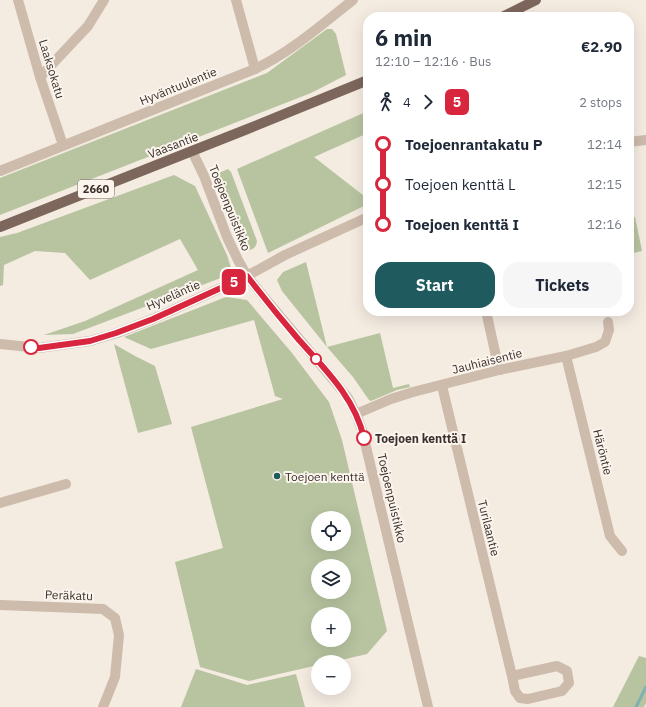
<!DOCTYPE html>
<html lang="en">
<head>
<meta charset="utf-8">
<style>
  body { margin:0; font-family:"IBM Plex Sans",sans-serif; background:#f6f6f7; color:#1f2937; height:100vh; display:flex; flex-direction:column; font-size:15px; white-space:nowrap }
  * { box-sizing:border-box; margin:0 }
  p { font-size:13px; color:#747a83 }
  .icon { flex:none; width:22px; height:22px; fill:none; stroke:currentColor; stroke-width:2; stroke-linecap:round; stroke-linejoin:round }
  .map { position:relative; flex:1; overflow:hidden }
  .details { position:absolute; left:363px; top:12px; width:271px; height:304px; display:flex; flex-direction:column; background:#fff; border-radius:16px; box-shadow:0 4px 16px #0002 }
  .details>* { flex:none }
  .badge { padding:0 8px; border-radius:6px; font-size:14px; line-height:26px }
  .fabs { position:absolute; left:311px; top:511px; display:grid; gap:8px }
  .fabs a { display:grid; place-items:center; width:40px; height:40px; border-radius:50%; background:#fff; box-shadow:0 4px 16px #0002; font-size:20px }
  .map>.badge { position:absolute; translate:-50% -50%; box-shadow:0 0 0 2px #fff }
  .legs { display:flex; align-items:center; gap:6px; height:44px; padding:0 12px; font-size:13px }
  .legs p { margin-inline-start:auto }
  .headline { display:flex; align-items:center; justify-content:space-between; height:68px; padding:0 12px }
  h1 { font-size:22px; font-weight:700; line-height:30px }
  .button { display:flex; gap:8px; margin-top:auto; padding:8px 12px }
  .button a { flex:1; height:46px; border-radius:16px; background:#1f5a5e; color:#fff; font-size:16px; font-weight:700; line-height:46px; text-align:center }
  .button a+a { background:#f6f6f7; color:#1f2937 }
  ul { padding:0 12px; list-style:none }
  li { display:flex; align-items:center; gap:14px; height:40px; font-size:15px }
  li i { display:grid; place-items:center; width:6px; height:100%; margin:0 5px; background:currentColor }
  li i::after { content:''; width:10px; height:10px; margin:-5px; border:3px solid; border-radius:50%; background:#fff }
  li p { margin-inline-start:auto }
  li:first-child i { background:linear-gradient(#0000 50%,currentColor 0) }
  li:last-child i { background:linear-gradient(currentColor 50%,#0000 0) }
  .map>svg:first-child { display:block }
</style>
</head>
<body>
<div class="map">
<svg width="646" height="707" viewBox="0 0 646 707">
  <rect width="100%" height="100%" fill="#f4ebe1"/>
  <!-- green -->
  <g fill="#b8c4a0" fill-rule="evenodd">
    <path d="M327 29H332L336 34 346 75 311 93 0 215V178L267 73Z"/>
    <path d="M368 111V133L314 157 368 199V204L268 253 237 169Z"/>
    <path d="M228 169 231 172 257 241C256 249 252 249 245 252L240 246 225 204 219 173Z"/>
    <path d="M174 175 195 186 227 255 232 271 226 276 73 334 44 335 85 321 198 270 180 239 90 280 65 253 35 251 4 265 3 285 0 286V237L17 233Z"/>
    <path d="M635 217 642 251 629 254V218Z"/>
    <path d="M306 262 327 347 380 333 393 388 409 384 410 387 397 390 371 401 369 400 353 377 327 347 282 291 277 280 283 272Z"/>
    <path d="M226 297 247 300 292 353 329 402 342 440 387 631 367 654 333 662H318V665L249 681 200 667 175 562 223 548 191 427 283 399 275 396 254 320 151 349 124 337ZM318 518H344V544H318ZM318 566H344V592H318ZM318 614H344V640H318Z"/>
    <path d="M114 344 135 356 155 366 172 424 138 433Z"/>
    <path d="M639 656 646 658V703L644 707H613Z"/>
    <path d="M196 669 247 685 296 674 305 707H181Z"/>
  </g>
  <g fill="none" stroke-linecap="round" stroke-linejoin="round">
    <!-- stream -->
    <path stroke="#7fb0b2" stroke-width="3" d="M636 707 646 687"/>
    <!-- minor -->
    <g stroke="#cdbbac" stroke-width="10">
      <path d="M18 0 40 77 63 145"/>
      <path d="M236 0 255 69"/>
      <path d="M40 77 88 26 104 0"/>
      <path d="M629 142 646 140"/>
      <path d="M192 151 204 176 227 237 238 260 247 276 263 296 336 383 348 398 356 414 362 430 428 707"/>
      <path d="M0 171 255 69C291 52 321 25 353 0"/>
      <path d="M486 311 499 370"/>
      <path d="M0 344 39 348 90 341 117 333 153 319 247 276 285 255 368 217"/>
      <path d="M566 356 610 536 622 551"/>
      <path d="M442 386 512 676 515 691 520 698 528 699 562 691 569 683 567 671 557 666 512 676"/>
      <path d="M356 414 391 399 413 392 499 370 566 356 596 347 605 342 609 330 608 322"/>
      <path d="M0 503 66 484"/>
      <path d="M0 605 103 609 115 618 119 635 115 677 103 707"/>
    </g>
    <!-- major -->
    <g stroke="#7d675c" stroke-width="10">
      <path d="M502 17 536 0"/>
      <path d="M0 227 245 130 368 80"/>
    </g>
  </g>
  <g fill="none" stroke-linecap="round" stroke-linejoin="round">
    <!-- line-1 casing -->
    <g stroke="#fff" stroke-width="9">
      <path id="line-1" d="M31 347 39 348 90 341 116 333 153 319 247 276C264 298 281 319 299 340 325 369 355 398 364 438"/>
    </g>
    <!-- line-1 -->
    <use href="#line-1" stroke="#d7263d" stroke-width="6"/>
  </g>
  <!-- markers -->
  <g fill="#fff" stroke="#d7263d" stroke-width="2">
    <circle cx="31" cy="347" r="7"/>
    <circle cx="316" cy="359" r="5"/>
    <circle cx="364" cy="438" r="7"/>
  </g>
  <circle fill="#1f5a5e" stroke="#fbf5ee" stroke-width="1.5" cx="277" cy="476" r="4"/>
  <g text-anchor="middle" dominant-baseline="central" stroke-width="4" stroke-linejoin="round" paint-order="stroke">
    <!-- shield labels -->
    <rect fill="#fbf5ee" stroke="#756b66" stroke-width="1" x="78" y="180" width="36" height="18" rx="3"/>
    <g font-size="11" font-weight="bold" fill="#3b302b">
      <text x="96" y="189">2660</text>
    </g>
    <!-- street labels -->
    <g font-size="12" fill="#3b302b" stroke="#fbf5ee">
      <text transform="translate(52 69) rotate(73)">Laaksokatu</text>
      <text transform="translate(178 86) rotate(-22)">Hyväntuulentie</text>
      <text transform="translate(173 145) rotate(-21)">Vaasantie</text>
      <text transform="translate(230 208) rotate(68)">Toejoenpuistikko</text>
      <text transform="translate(173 295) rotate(-24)">Hyveläntie</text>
      <text transform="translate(487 361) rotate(-14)">Jauhiaisentie</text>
      <text transform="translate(603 452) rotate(76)">Häröntie</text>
      <text transform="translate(392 498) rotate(77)">Toejoenpuistikko</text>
      <text transform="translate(489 528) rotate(76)">Turilaantie</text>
      <text transform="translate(69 595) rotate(2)">Peräkatu</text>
    </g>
    <!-- stop labels -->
    <g font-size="12" font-weight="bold" fill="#3b302b" stroke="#fbf5ee" text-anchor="start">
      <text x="375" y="438">Toejoen kenttä I</text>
    </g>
    <!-- poi labels -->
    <g font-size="12" fill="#3b302b" stroke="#fbf5ee" text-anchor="start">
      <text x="285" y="476">Toejoen kenttä</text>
    </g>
  </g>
</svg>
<div class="fabs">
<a><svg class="icon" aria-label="locate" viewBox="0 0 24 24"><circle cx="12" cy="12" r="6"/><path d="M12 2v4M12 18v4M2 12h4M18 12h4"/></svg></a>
<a><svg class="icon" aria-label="layers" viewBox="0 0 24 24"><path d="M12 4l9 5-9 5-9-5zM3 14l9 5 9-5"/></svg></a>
<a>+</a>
<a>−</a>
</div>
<b class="badge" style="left:234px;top:282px;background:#d7263d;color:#fff">5</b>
<section class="details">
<div class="headline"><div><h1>6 min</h1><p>12:10 – 12:16 · Bus</p></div><b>€2.90</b></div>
<div class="legs"><svg class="icon" aria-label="walk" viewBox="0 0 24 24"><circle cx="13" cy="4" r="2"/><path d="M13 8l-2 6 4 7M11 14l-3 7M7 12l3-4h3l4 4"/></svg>4<svg class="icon" aria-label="forward" viewBox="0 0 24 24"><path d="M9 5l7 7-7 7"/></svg><b class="badge" style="background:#d7263d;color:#fff">5</b><p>2 stops</p></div>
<ul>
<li><i style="color:#d7263d"></i><b>Toejoenrantakatu P</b><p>12:14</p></li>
<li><i style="color:#d7263d"></i><span>Toejoen kenttä L</span><p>12:15</p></li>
<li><i style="color:#d7263d"></i><b>Toejoen kenttä I</b><p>12:16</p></li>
</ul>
<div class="button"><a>Start</a><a>Tickets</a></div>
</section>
</div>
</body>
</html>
